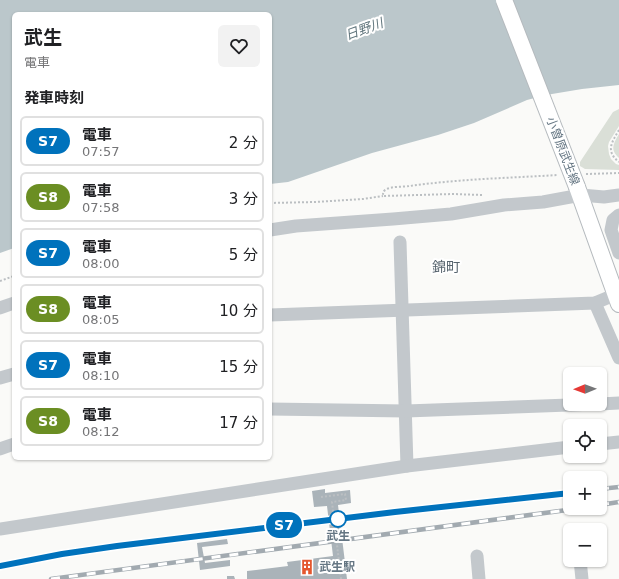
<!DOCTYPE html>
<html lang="ja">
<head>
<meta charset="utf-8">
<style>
  body { margin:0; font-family:"DejaVu Sans","Noto Sans JP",sans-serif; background:#f2f2f2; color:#202124; height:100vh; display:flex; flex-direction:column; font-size:15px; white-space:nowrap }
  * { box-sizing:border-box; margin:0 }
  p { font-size:13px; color:#757577 }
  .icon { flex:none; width:22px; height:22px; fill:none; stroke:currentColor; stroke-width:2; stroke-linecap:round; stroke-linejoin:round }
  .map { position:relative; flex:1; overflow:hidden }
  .drawer { position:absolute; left:12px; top:12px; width:260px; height:448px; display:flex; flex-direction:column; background:#fff; border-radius:6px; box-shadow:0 1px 3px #0004 }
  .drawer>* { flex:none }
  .badge { padding:0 8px; border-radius:13px; font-size:14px; line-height:26px }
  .needle { width:26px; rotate:269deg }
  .fabs { position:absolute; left:563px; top:367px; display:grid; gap:8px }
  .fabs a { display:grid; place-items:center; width:44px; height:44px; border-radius:6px; background:#fff; box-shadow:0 1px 3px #0004; font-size:20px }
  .map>.badge { position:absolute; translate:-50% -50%; box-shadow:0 0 0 2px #fff }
  h2 { padding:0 12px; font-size:15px; line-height:36px }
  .round { display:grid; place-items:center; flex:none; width:42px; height:42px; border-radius:6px; background:#f2f2f2 }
  .headline { display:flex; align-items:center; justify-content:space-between; height:68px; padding:0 12px }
  h1 { font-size:19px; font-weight:700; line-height:30px }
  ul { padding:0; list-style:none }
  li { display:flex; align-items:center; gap:12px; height:50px; margin:0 8px 6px; padding:0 4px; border:2px solid #e0e0e0; border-radius:6px }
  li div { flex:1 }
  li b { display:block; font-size:15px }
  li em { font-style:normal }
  li .badge { min-width:44px; font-weight:700; text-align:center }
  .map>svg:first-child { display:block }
</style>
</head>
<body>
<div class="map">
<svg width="619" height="579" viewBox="0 0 619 579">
  <rect width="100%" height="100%" fill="#fafaf8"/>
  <!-- green -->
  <g fill="#dadfd7">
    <path d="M619 109V126L609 142 608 146 609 154 611 159 616 164 619 165V170L585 169 580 166V162L613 112Z"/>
    <path d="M619 134V158C610 150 613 144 619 134Z"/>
  </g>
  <!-- water -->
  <path fill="#bbc7cb" d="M0 0H619V85L582 89 546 95 527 100 474 123 438 135 372 153 288 182 270 184V14H14V248L0 253Z"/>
  <!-- building -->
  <g fill="#aab3b9">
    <path d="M325 489V493L350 490 351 503 338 505 347 579H247V571L288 566 287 562 333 556 327 506 314 507 312 491Z"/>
    <path d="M227 539 228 544 202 547 205 563 230 560V566L200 570 197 543Z"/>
    <path d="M227 576H234L235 579H227Z"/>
  </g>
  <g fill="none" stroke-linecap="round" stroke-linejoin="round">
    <!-- major casing -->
    <g stroke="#b5babe" stroke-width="18">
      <path id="major" d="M577 187 619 304"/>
    </g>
    <!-- path -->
    <g stroke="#bbbfc2" stroke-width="2" stroke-dasharray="2 2" stroke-linecap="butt">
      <path d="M619 130C612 142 605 151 619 162"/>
      <path d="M586 174 619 173"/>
      <path d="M482 195 453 194 383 196C383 193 383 192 385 190 391 186 403 187 410 186 459 179 509 178 558 175"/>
      <path d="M270 203 314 202 363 199 383 196"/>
      <path d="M0 281 14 276"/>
    </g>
    <!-- minor -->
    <g stroke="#c3c8cc" stroke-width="13">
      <path d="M619 215 613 220 611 230 619 253"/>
      <path d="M270 230 296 226 393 219 451 214 504 205 543 202 581 195 604 197 619 195"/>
      <path d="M400 242 407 466"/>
      <path d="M595 303 619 358"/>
      <path d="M0 308 14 303"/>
      <path d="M270 315 595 303 619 293"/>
      <path d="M0 378 14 374"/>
      <path d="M600 404 619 403"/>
      <path d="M270 409 406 411 596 404"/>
      <path d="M600 444 619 442"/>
      <path d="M0 449 14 444"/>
      <path d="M0 529 407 466 570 447"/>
      <path d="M477 556 479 579"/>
      <path d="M580 560 582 579"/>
    </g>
    <!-- major -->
    <use href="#major" stroke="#fff" stroke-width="16"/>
    <!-- rail casing -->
    <g stroke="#a2aab0" stroke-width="4.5">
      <g id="rail">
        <path d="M600 489 619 487"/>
        <path d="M600 505 619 502"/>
        <path d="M0 566 62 554 101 548 344 518 491 501 570 493"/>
        <path d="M51 579 582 508"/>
      </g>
    </g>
    <!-- rail -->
    <use href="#rail" stroke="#fff" stroke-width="3" stroke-dasharray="9" stroke-linecap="butt"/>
    <!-- major-bridge casing -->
    <g stroke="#b5babe" stroke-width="18" stroke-linecap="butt">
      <path id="major-bridge" d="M504 0 577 187"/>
    </g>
    <!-- path-bridge -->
    <path stroke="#bbbfc2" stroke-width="2" stroke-dasharray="2 2" stroke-linecap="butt" d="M321 497 345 494 346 500 332 502 341 579"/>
    <!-- major-bridge -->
    <use href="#major-bridge" stroke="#fff" stroke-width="16"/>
  </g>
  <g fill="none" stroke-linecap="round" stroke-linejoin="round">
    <!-- line casing -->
    <g stroke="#fff" stroke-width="9">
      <path id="line" d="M0 566 62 554 117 546 395 512 570 493"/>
    </g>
    <!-- line -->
    <use href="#line" stroke="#0072bc" stroke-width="6"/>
  </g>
  <!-- icons -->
  <defs>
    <g id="building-bare" transform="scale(1.2)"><path d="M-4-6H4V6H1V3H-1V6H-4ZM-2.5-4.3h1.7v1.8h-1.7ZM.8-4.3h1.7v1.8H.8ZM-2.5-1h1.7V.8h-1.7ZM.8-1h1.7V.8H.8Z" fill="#e4572e" stroke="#fff" stroke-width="2.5" paint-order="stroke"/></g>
  </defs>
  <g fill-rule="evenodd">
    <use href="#building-bare" x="307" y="567"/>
  </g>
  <!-- markers -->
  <circle fill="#fff" stroke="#0072bc" stroke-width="2" cx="338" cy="519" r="8"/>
  <g text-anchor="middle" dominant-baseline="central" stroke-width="4" stroke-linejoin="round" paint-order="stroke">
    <!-- street labels -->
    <g font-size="12" fill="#657683" stroke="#fff">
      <text transform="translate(563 151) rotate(69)">小曽原武生線</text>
    </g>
    <!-- stop labels -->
    <g font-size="12" font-weight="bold" fill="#657683" stroke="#fff">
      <text x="338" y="536">武生</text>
    </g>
    <!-- poi labels -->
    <g font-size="12" font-weight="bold" fill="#657683" stroke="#fff" text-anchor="start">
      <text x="319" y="567">武生駅</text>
    </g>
    <!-- water labels -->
    <g font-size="13" font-style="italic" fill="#60757c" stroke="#fff">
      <text transform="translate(364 29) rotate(-20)">日野川</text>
    </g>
    <!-- quarter labels -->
    <g font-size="14" fill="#57646e" stroke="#fff">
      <text x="446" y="267">錦町</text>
    </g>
  </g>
</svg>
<div class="fabs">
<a><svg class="needle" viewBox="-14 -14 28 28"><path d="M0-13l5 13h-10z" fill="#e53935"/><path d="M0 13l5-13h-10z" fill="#757577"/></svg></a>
<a><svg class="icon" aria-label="locate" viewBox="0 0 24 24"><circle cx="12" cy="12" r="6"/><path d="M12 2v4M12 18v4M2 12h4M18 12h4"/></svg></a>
<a>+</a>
<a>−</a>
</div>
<b class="badge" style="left:284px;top:525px;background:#0072bc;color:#fff">S7</b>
<section class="drawer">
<div class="headline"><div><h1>武生</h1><p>電車</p></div><a class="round"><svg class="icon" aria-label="heart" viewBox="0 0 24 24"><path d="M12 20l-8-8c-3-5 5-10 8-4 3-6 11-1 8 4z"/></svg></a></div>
<h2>発車時刻</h2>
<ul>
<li><span class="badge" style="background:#0072bc;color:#fff">S7</span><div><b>電車</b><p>07:57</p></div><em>2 分</em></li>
<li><span class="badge" style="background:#6b8e23;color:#fff">S8</span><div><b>電車</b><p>07:58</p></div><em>3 分</em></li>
<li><span class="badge" style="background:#0072bc;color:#fff">S7</span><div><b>電車</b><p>08:00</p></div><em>5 分</em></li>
<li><span class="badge" style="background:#6b8e23;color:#fff">S8</span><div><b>電車</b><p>08:05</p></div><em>10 分</em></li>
<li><span class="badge" style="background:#0072bc;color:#fff">S7</span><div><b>電車</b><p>08:10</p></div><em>15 分</em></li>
<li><span class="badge" style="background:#6b8e23;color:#fff">S8</span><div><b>電車</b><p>08:12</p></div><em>17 分</em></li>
</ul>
</section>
</div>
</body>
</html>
